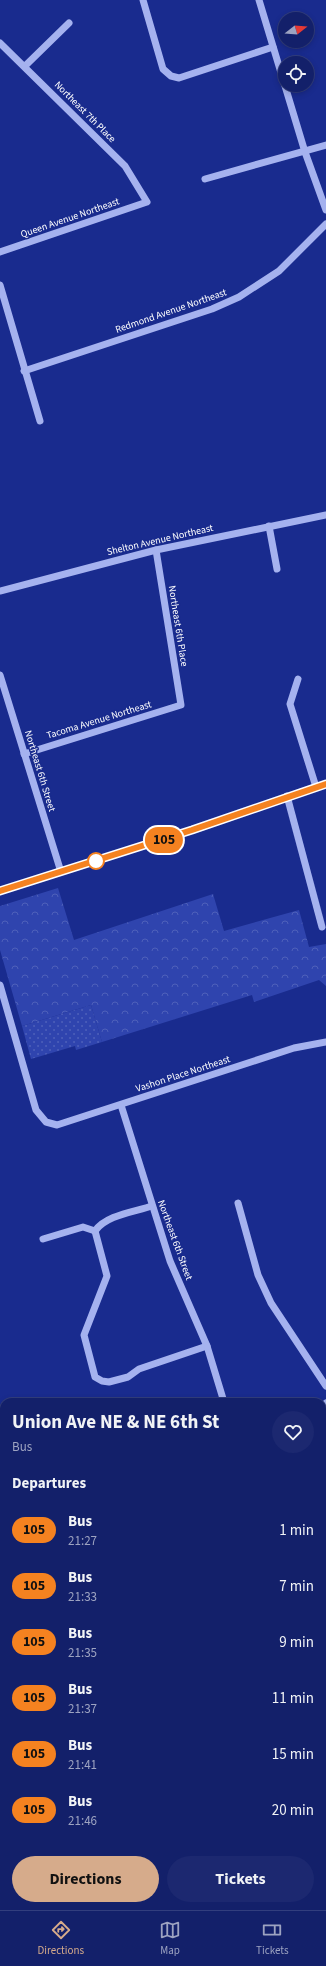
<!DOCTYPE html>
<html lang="en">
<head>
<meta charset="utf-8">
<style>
  body { margin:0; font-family:"Source Sans 3",sans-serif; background:#1c2870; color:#f1f3f6; height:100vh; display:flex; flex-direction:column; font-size:15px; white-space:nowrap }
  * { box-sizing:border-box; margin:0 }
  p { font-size:13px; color:#9da3c1 }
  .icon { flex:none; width:22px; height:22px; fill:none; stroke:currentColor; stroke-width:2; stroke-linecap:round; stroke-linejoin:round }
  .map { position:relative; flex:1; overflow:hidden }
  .panel { position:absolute; left:0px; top:1398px; width:326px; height:512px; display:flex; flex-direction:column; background:#13206a; border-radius:12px 12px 0 0; box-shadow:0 2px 6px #0003,0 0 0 1px #323e7e }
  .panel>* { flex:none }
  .badge { padding:0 8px; border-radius:13px; font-size:14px; line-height:26px }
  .needle { width:26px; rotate:73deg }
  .controls { position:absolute; left:278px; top:12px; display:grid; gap:8px }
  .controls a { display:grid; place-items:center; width:36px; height:36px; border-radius:50%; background:#13206a; box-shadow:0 2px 6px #0003,0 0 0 1px #323e7e; font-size:20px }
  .map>.badge { position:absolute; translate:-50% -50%; box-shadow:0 0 0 2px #fff }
  h2 { padding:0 12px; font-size:15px; line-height:36px }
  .round { display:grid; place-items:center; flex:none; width:42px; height:42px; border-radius:21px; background:#1c2870 }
  .overview { display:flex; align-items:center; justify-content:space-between; height:68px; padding:0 12px }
  h1 { font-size:19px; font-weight:700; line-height:30px }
  .action { display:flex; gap:8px; margin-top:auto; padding:8px 12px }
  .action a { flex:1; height:46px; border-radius:24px; background:#d6ab8b; color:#111; font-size:16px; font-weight:700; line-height:46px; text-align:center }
  .action a+a { background:#1c2870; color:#f1f3f6 }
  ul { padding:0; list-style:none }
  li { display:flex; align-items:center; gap:12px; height:56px; padding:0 12px }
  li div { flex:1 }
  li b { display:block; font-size:15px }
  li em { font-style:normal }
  li .badge { min-width:44px; font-weight:700; text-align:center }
  .menu { display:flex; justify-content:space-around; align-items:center; height:56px; border-top:1px solid #323e7e; background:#13206a; font-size:11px; color:#9da3c1 }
  .menu a { display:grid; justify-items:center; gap:2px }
  .menu .active { color:#d6ab8b }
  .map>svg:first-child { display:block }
</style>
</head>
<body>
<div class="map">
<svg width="326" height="1910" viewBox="0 0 326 1910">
  <defs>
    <pattern id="grass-dots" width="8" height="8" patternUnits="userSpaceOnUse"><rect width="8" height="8" fill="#2f44ae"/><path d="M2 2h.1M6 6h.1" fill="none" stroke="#4e60ba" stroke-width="1.8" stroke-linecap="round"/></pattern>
    <pattern id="forest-crowns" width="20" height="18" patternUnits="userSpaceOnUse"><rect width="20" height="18" fill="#2f44ae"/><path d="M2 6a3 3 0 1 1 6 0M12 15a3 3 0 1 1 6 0" fill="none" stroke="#4e60ba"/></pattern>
  </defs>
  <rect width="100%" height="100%" fill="#192b8e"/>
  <!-- grass -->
  <path fill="url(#grass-dots)" d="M91 1005 102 1042 76 1050 75 1046 31 1059 22 1026Z"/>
  <!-- forest -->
  <g fill="url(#forest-crowns)">
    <path d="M58 888 74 940 213 894 224 931 299 910 309 947 326 944V986L319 980 254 1002 252 995 102 1042 91 1005 22 1026 0 950V906Z"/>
    <path d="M56 1906H182L176 1910H57Z"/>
  </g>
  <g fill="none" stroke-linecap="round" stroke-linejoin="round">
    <!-- minor -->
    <g stroke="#a5b2ef" stroke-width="7">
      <path d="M143 0 163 69 171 76 179 78 273 47"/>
      <path d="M259 0 305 152 326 210"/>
      <path d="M0 43 125 166 147 202 0 252"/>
      <path d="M25 66 69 23"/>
      <path d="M205 179 326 145"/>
      <path d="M0 285 40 421"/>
      <path d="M24 371 212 309 239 297 279 271 326 224"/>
      <path d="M269 526 277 569"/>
      <path d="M0 591 156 550 326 515"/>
      <path d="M0 675 61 872"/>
      <path d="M298 679 290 704 316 787"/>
      <path d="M24 754 181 705 156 550"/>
      <path d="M287 796 322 927"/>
      <path d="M0 891 192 830 326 784"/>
      <path d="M0 985 36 1110 46 1122 57 1125 294 1048 326 1042"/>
      <path d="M121 1105 170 1261 207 1346 224 1402"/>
      <path d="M238 1203 258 1275 271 1303 326 1386"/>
      <path d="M95 1231 107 1276 84 1335 95 1377 102 1381 109 1382 128 1377 139 1369 207 1346"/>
      <path d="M43 1239 83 1227 95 1231C106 1215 134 1212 152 1206"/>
      <path d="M322 1406 326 1403"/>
      <path d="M0 1416 4 1429"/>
      <path d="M322 1482 326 1481"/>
      <path d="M322 1515 326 1533"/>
      <path d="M0 1516 4 1515"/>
      <path d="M0 1580 4 1579"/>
      <path d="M0 1611 4 1624"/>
      <path d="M322 1815 326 1829"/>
      <path d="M47 1906 48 1910"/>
    </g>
    <!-- major -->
    <g stroke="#edefff" stroke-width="10">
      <path d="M322 1725 326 1724"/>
      <path d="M0 1831 4 1829"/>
    </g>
  </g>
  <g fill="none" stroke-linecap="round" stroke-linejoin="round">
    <!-- line casing -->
    <g stroke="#fff" stroke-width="9">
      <path id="line" d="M0 891 192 830 326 784"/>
    </g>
    <!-- line -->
    <use href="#line" stroke="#f58220" stroke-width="6"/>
  </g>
  <!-- markers -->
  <circle fill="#fff" stroke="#f58220" stroke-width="2" cx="96" cy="861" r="8"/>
  <g text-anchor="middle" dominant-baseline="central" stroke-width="3" stroke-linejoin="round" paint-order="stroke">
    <!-- street labels -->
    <g font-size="10" fill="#fff" stroke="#192b8e">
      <text transform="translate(85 112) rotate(45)">Northeast 7th Place</text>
      <text transform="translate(70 218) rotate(-19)">Queen Avenue Northeast</text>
      <text transform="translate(171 311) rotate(-19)">Redmond Avenue Northeast</text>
      <text transform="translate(160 540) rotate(-13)">Shelton Avenue Northeast</text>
      <text transform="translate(178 626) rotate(81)">Northeast 6th Place</text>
      <text transform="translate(99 720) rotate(-17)">Tacoma Avenue Northeast</text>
      <text transform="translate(40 771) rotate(73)">Northeast 6th Street</text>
      <text transform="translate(183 1074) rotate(-18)">Vashon Place Northeast</text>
      <text transform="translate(175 1240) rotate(70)">Northeast 6th Street</text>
    </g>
  </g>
</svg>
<div class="controls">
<a><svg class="needle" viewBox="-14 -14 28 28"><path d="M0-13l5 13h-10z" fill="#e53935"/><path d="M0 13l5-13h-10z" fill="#9da3c1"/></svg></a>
<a><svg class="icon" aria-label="locate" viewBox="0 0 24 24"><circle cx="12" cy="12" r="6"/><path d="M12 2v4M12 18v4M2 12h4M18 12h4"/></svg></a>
</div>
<b class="badge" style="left:164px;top:840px;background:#f58220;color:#111">105</b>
<section class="panel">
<div class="overview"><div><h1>Union Ave NE &amp; NE 6th St</h1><p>Bus</p></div><a class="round"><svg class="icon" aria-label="heart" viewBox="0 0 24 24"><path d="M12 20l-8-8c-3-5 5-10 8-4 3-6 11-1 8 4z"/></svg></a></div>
<h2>Departures</h2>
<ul>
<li><span class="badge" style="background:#f58220;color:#111">105</span><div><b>Bus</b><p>21:27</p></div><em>1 min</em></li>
<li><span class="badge" style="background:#f58220;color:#111">105</span><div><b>Bus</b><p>21:33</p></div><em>7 min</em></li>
<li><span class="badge" style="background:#f58220;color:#111">105</span><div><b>Bus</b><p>21:35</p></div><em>9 min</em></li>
<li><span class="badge" style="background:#f58220;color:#111">105</span><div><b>Bus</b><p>21:37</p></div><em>11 min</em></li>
<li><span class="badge" style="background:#f58220;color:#111">105</span><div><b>Bus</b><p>21:41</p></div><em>15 min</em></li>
<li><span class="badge" style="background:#f58220;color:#111">105</span><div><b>Bus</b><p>21:46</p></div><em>20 min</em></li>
</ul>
<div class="action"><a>Directions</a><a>Tickets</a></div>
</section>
</div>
<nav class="menu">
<a class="active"><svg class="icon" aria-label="directions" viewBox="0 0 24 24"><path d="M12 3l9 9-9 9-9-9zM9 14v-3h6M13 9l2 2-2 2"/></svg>Directions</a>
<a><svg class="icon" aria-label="map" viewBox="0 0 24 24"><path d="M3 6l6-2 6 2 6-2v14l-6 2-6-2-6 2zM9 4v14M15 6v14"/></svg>Map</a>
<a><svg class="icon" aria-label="tickets" viewBox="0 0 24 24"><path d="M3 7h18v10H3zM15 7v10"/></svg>Tickets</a>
</nav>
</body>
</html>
